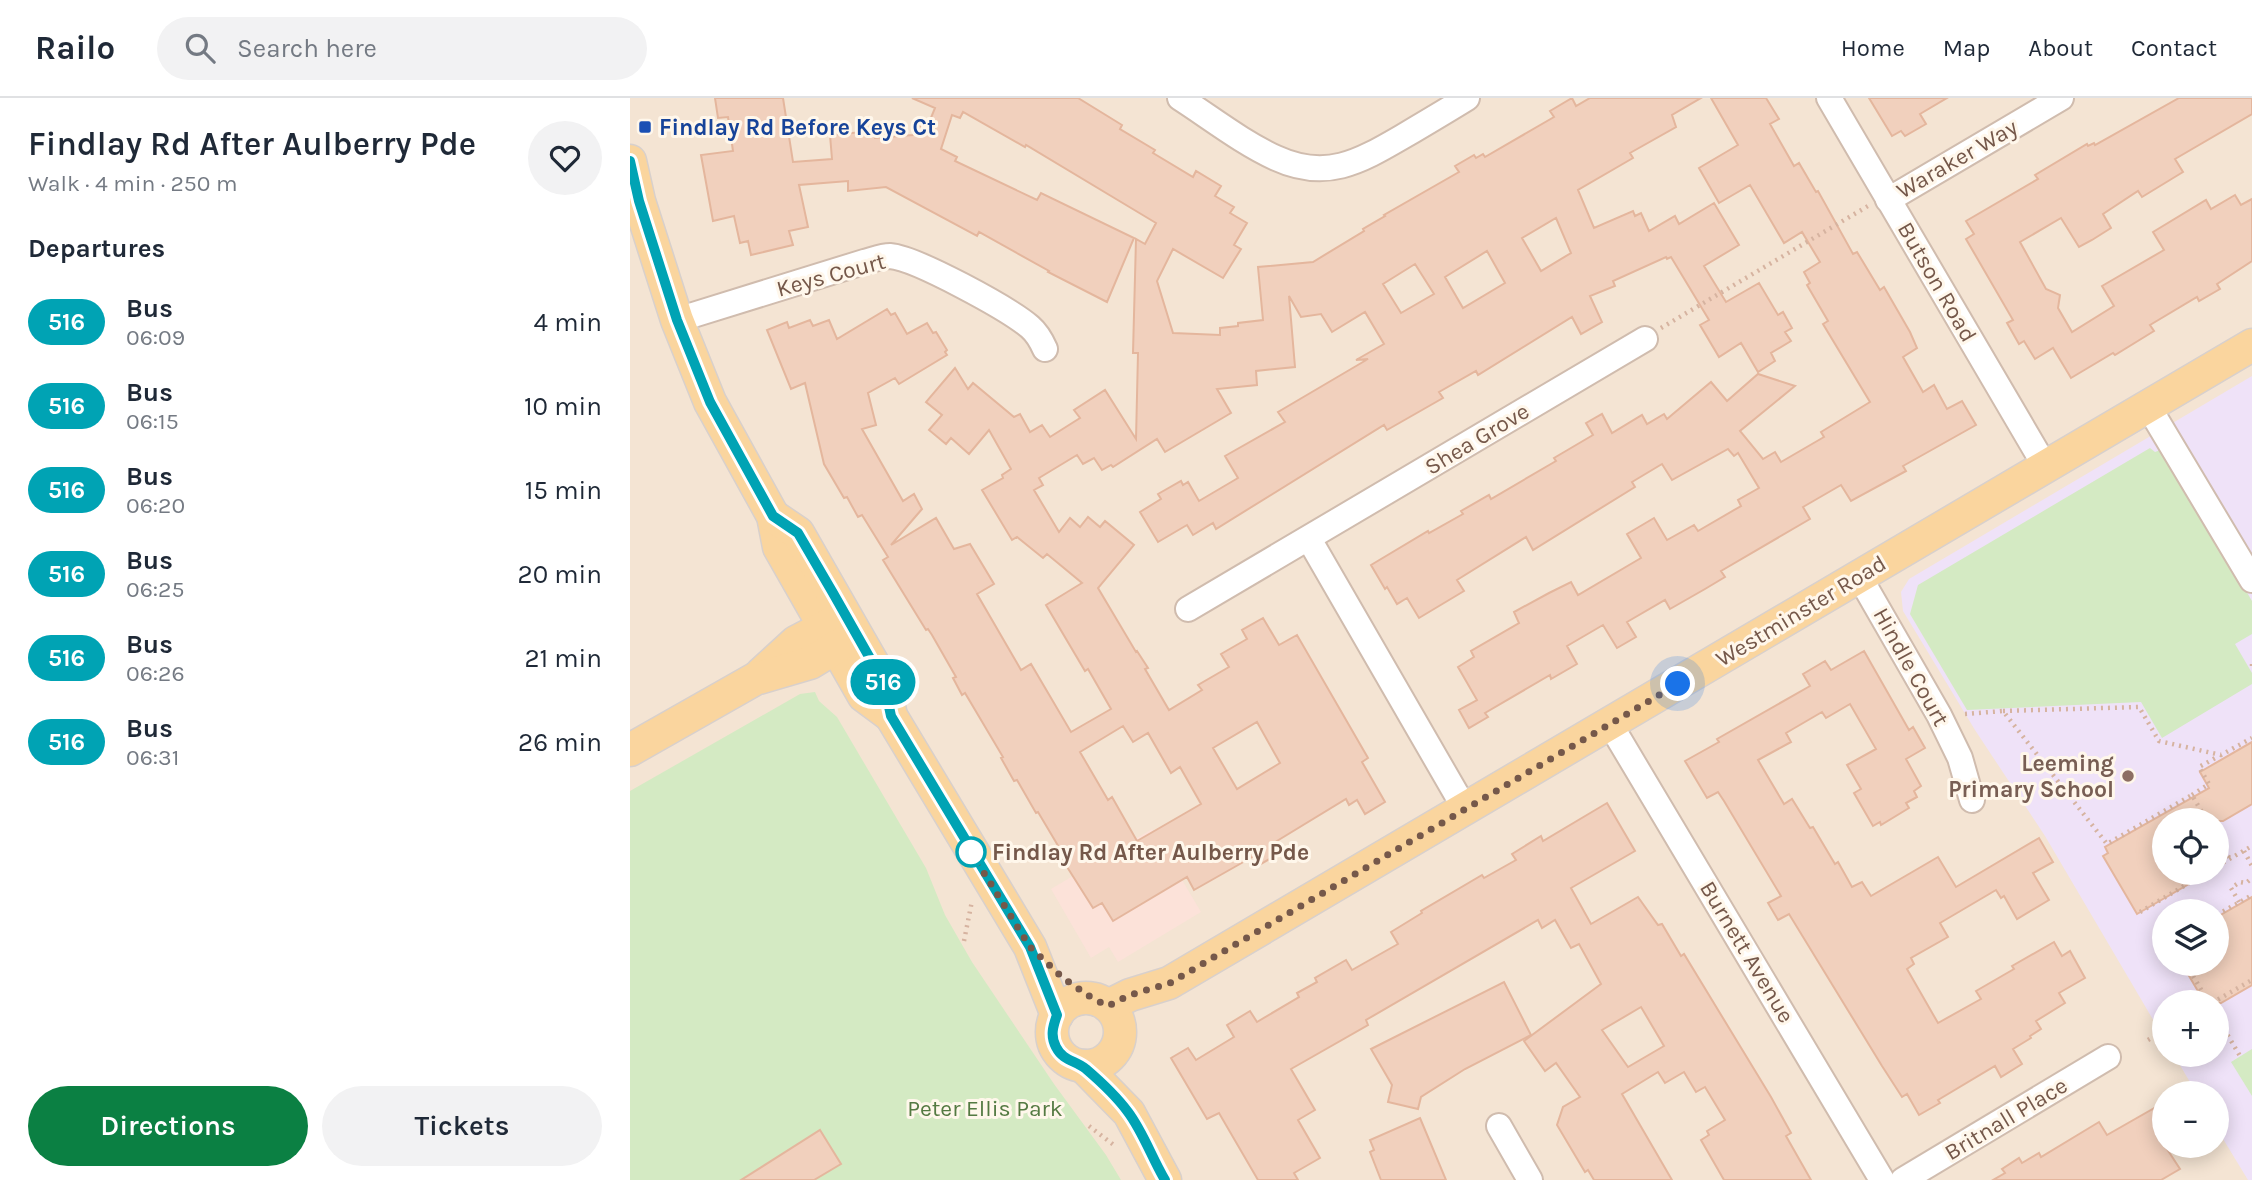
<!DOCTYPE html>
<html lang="en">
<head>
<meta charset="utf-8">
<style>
  body { margin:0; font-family:Karla,sans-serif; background:#f2f2f3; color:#1f2937; height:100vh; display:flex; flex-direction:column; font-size:26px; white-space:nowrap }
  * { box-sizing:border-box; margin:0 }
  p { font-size:23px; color:#747a83 }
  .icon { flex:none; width:38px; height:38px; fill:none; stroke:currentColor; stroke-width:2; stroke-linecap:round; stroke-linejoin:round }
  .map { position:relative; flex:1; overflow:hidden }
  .details { display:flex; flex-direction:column; background:#fff; width:630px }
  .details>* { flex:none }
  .badge { padding:0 14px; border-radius:23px; font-size:24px; line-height:46px }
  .buttons { position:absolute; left:1522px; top:710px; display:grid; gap:14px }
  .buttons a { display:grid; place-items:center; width:77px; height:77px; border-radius:50%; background:#fff; box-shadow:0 4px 18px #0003; font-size:35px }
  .you { position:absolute; width:35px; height:35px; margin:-18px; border:5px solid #fff; border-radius:50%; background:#1a73e8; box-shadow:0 0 0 10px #1a73e833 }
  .map>.badge { position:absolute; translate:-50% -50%; box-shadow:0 0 0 4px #fff }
  h2 { padding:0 28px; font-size:26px; line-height:63px }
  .round { display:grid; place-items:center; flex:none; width:74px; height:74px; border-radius:37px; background:#f2f2f3 }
  .summary { display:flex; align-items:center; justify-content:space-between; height:119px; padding:0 28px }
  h1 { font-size:33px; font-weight:600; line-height:52px }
  .action { display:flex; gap:14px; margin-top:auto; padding:14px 28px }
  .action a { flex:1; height:80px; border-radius:42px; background:#0b8043; color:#fff; font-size:28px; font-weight:600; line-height:80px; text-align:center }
  .action a+a { background:#f2f2f3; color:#1f2937 }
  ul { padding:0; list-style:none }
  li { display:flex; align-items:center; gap:21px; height:84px; padding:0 28px }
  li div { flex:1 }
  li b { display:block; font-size:26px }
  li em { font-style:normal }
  li .badge { min-width:77px; font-weight:700; text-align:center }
  header { display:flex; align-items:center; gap:42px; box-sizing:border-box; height:98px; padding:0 35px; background:#fff; border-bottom:2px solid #e0e1e3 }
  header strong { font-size:33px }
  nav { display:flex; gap:38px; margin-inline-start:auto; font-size:24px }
  .search { width:490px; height:63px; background:#f2f2f3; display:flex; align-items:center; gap:18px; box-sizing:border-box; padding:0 24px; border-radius:38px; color:#747a83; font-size:26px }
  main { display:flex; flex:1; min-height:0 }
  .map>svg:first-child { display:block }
</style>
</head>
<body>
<header>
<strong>Railo</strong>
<div class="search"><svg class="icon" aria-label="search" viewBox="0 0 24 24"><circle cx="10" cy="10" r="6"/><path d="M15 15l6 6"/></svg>Search here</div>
<nav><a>Home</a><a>Map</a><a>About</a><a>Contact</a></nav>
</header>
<main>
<section class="details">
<div class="summary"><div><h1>Findlay Rd After Aulberry Pde</h1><p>Walk · 4 min · 250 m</p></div><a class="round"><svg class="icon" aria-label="heart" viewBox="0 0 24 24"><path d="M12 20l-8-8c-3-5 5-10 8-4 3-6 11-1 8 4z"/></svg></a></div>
<h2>Departures</h2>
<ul>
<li><span class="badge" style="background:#00a3b4;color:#fff">516</span><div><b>Bus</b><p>06:09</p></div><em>4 min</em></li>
<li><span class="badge" style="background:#00a3b4;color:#fff">516</span><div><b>Bus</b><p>06:15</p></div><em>10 min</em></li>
<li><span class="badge" style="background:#00a3b4;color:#fff">516</span><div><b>Bus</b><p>06:20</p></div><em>15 min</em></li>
<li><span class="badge" style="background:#00a3b4;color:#fff">516</span><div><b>Bus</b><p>06:25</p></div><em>20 min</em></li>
<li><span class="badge" style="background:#00a3b4;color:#fff">516</span><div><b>Bus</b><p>06:26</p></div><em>21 min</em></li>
<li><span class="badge" style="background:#00a3b4;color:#fff">516</span><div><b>Bus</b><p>06:31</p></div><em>26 min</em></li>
</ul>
<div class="action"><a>Directions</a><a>Tickets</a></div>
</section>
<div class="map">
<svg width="1622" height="1082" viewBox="0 0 1622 1082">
  <rect width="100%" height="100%" fill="#fcf2e5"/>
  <!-- residential -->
  <path fill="#f4e4d3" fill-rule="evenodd" d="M0 0H1622V1082H0ZM1535 723H1587V775H1535ZM1535 814H1587V866H1535ZM1535 905H1587V957H1535ZM1535 996H1587V1048H1535Z"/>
  <!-- commercial -->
  <path fill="#fce2d9" d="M522 731 571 814 488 864 479 849 461 860 421 791Z"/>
  <!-- education -->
  <path fill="#efe2f8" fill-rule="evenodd" d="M1622 278V1082H1618L1587 1031V996H1567L1544 957H1587V905H1535V942L1415 738 1345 632 1273 513 1271 494 1279 481ZM1535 723H1587V775H1535ZM1535 814H1587V866H1535Z"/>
  <!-- green -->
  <g fill="#d4eac3">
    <path d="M1520 350 1525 354 1533 351 1622 503V536L1605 546 1622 575V586L1532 640 1511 604 1337 612 1280 516 1288 487Z"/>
    <path d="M185 594 189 603 207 619 296 770 315 817 342 864 424 986 476 1057 491 1082H0V693L170 596Z"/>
    <path d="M1622 951V998L1601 964Z"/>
  </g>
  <!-- building -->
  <g fill="#f1d0bd" stroke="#e4b69d" stroke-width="2" fill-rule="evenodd">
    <path d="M85 0H153L163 64 202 61 200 37 244 33 245 40 283 37 288 27 296 32 305 10 282 0H448L492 27 490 31 525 52 523 55 563 79 566 73 591 88 585 98 604 109 600 115 617 125 604 147 611 151 593 180 543 151 527 183 543 235 590 237V230L608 228V225L633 222 628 169 683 164 734 133 733 131 755 118 754 117 829 74 825 68 844 57 846 60 853 56 855 59 924 19 920 13 942 0 946 8 960 0H1071L1042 17 1046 29 1000 55 1003 60 948 92 964 130 1003 113 1005 118 1011 115 1019 133 1045 118 1049 126 1084 105 1109 147 1074 168 1096 204 1129 185 1148 217 1153 214 1162 230 1155 234 1161 243 1141 255 1145 263 1128 274 1111 245 1089 259 1070 227 1079 222 1041 159 1037 161 1036 159 983 183 985 188 960 198 972 224 951 236 942 219 848 277 846 273 809 294 813 300 757 332 754 327 586 431 583 425 563 437 557 427 528 444 510 414 531 401 528 396 551 383 553 387 558 384 569 403 608 380 595 358 655 324 648 314 738 261 726 262 754 246 735 214 702 234 691 216 671 219 659 198 665 269 626 273 627 287 587 291 601 315 535 354 527 341 483 369 481 367 472 372 464 360 453 366 447 357 409 380 413 387 404 392 429 434 440 420 450 429 458 419 470 429 475 423 504 447 468 490 506 554 507 553 518 570 515 571 539 612 572 592 568 587 599 569 591 556 617 541 612 532 633 520 649 547 667 537 738 660 732 664 755 704 735 716 727 702 719 707 716 701 642 746 648 756 629 767 624 758 564 792 557 779 483 823 472 805 463 810 427 753 430 751 408 714 406 715 387 682 384 683 371 660 373 659 335 595 332 597 323 580 326 579 302 537 298 531 296 532 253 462 258 459 232 417 228 419 217 399 214 400 194 366 175 285 161 291 137 232 157 224 159 230 180 222 183 228 199 222 207 241 257 211 261 217 265 215 277 236 297 225 303 235 306 234 317 252 315 254 317 257 269 286 265 280 238 295 246 327 232 331 273 403 284 396 292 411 261 447 306 420 324 451 340 446 364 486 347 496 391 572 401 566 441 634 481 611 458 571 455 573 416 507 452 485 417 456 413 460 387 439 382 442 352 392 373 380 372 377 381 371 359 332 339 356 321 340 316 346 299 332 312 317 296 304 325 270 338 291 343 285 384 319 390 316 400 334 412 327 420 339 450 320 444 312 475 292 506 341 508 255H503L506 141 515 146 526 125 396 47 395 49 333 14 330 20 322 17 311 51 327 59 325 63 407 102 411 95 504 140 477 204 418 174 419 173 349 134 347 138 256 89 218 93V83L169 87 178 129 159 133 163 147 121 157 118 143 110 145 104 118 83 123 71 57 103 53 98 19 88 20ZM926 120 941 155 911 173 892 140ZM857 153 875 185 833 210 815 179ZM785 166 804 196 771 215 753 186ZM627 624 650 665 607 691 583 650ZM493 628 503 644 518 635 541 675 550 669 571 706 507 743 482 699 478 702 450 654Z"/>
    <path d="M1081 0H1136L1149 21 1140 26 1164 68 1169 65 1186 94 1188 93 1223 156 1227 154 1250 192 1254 189 1280 234 1287 250 1273 259 1293 294 1304 287 1317 311 1332 303 1346 327 1273 368 1276 373 1221 403 1211 387 1173 409 1180 421 1091 473 1095 479 1075 491 1040 511 1035 502 997 524 1006 539 987 550 973 527 937 548 947 566 921 581 920 577 855 615 858 619 839 630 829 612 847 602 828 569 844 559 841 553 889 525 884 514 919 495 941 484 948 497 1011 460 997 436 1024 420 1037 442 1064 427 1068 433 1111 408 1108 402 1129 390 1108 355 1104 358 1098 351 1042 382 1032 366 1002 384 1005 389 903 452 896 439 827 482 834 493 789 520 777 500 767 506 757 489 755 491 741 467 798 433 799 435 833 416 831 413 859 397 861 401 926 363 924 360 963 337 956 325 972 316 982 335 1012 317 1017 326 1034 316 1037 321 1081 284 1097 303 1128 276 1165 288 1110 333 1133 361 1145 354 1151 364 1194 339 1191 334 1240 304 1193 226 1198 223 1177 187 1180 185 1174 174 1190 164 1172 134 1154 145 1120 87 1089 105 1069 70 1108 47Z"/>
    <path d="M1239 0H1317L1290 16 1296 26 1275 38 1271 33 1262 38Z"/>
    <path d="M1549 0H1622V16L1545 61 1553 74 1512 99 1508 93 1473 116 1481 130 1462 142 1449 149 1431 120 1390 144 1416 191 1430 197 1428 210 1442 234 1484 208 1472 188 1534 152 1523 134 1576 102 1581 111 1605 97 1611 107 1622 101V163L1587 186 1590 191 1569 203 1567 199 1520 227 1524 233 1485 257 1483 255 1441 280 1423 250 1405 261 1394 243 1389 246 1377 225 1383 222 1336 141 1344 136 1336 123 1408 81 1405 77 1457 46 1458 48 1464 45 1465 47Z"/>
    <path d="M1234 553 1279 632 1283 629 1295 650 1276 661 1291 688 1284 693 1287 699 1276 705 1279 710 1251 727 1250 724 1243 728 1224 695 1231 691 1217 667 1246 651 1220 606 1196 620 1192 614 1156 635 1161 644 1128 662 1154 706 1162 701 1180 730 1183 729 1205 766 1208 764 1222 789 1232 784 1241 798 1308 759 1326 789 1409 740 1423 764 1403 775 1419 802 1387 821 1374 798 1371 800 1366 792 1310 825 1318 839 1281 860 1284 866 1277 871 1308 925 1351 901 1346 893 1384 871 1382 868 1424 844 1432 858 1440 853 1455 880 1429 895 1435 905 1406 923 1411 931 1400 938 1401 940 1383 951 1392 966 1371 979 1365 968 1308 1002 1310 1005 1289 1017 1277 996 1272 999 1252 968 1159 816 1148 822 1138 805 1151 798 1094 703 1088 694 1077 700 1055 663 1089 644 1087 641 1180 588 1173 576 1195 563 1201 572Z"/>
    <path d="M1622 644V706L1593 723H1535V775H1578L1507 816 1473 758 1478 755 1475 749 1579 690 1570 674Z"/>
    <path d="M977 705 1005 753 941 790 961 826 1008 799 1028 827 1032 826 1051 858 1054 856 1141 999 1161 1035 1156 1038 1181 1082H1094L1071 1042 1079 1037 1077 1033 1095 1022 1075 989 1066 994 1054 974 1035 985 1028 974 992 996 1042 1082H964L958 1072 955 1074 927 1027 933 1009 950 999 926 965 915 973 894 943 971 886 949 846 941 850 925 822 912 830 908 822 736 922 738 927 661 971 685 1012 668 1022 690 1060 664 1075 668 1082H628L589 1015 577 1021 541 960 558 950 566 962 604 939 597 927 620 913 627 924 669 899 667 895 687 884 685 880 716 862 722 872 768 846 761 834 792 815 791 813 852 777 854 780 886 762 882 756 911 738 913 743ZM1011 909 1034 948 998 969 972 932Z"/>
    <path d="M1622 799V887L1591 905H1575L1552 866H1587V819Z"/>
    <path d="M874 884 901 937 835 971 791 999 788 1011 758 1004 762 987 741 951Z"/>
    <path d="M1535 1004V1048L1550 1071 1531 1082H1363L1375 1075 1372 1071 1389 1060 1392 1065 1409 1055 1411 1059 1469 1024 1477 1037Z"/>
    <path d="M790 1020 816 1082H751L740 1054 744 1052 740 1042Z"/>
    <path d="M190 1032 211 1066 184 1082H111Z"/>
  </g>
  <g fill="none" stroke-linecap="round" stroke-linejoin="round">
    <!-- minor casing -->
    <g stroke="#d0bcae" stroke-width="28">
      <g id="minor">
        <path d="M550 0C581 20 613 45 646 60 696 83 729 64 772 39 794 26 816 13 837 0"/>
        <path d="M1199 0 1415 368"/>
        <path d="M1258 102 1431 0"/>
        <path d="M47 222 234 164C242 162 252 158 260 158 286 160 379 211 400 229 407 235 411 242 415 251"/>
        <path d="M1518 308 1622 482"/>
        <path d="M679 441 835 711"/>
        <path d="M1229 478 1309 617 1330 660 1342 702"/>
        <path d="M558 511 1015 241"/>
        <path d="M980 626 1252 1082"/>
        <path d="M869 1028 900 1082"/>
        <path d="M1273 1082 1478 959"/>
      </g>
    </g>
    <!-- major casing -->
    <g stroke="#d8d0cc" stroke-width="35">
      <g id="major">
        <path d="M0 63 9 103 47 222 80 304 143 418 149 449 206 549 234 598 261 618"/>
        <path d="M143 418 168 435 254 585 261 618 400 849 427 917"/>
        <path d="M131 576 166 544 212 520"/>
        <path d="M0 652 125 581 180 565 223 539"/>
        <circle cx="456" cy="934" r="34"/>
        <path d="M478 908 500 897 539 885 1622 247"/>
        <path d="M453 968 499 1015 535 1082"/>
      </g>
    </g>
    <!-- path -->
    <g stroke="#d6b3a0" stroke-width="4.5" stroke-dasharray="2 5" stroke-linecap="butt">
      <path d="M1031 230 1238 108"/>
      <path d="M1622 566V570"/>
      <path d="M1373 613 1509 609 1529 643 1591 657 1622 640"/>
      <path d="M1335 616 1373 613 1477 746 1562 697 1577 723"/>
      <path d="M1562 697 1579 686 1569 669 1589 658"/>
      <path d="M1587 740 1600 761"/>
      <path d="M1614 753 1622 768"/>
      <path d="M1587 768 1622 748"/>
      <path d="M1609 804 1601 790 1610 784 1616 785 1622 780"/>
      <path d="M1510 814 1576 775"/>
      <path d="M1587 817 1622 797"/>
      <path d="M334 843 342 803"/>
      <path d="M1556 866 1579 905"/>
      <path d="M1582 905 1622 882"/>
      <path d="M1587 919 1610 958"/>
      <path d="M1518 942 1535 932"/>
      <path d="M459 1028 485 1048"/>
    </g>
    <!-- minor -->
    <use href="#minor" stroke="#fff" stroke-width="24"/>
    <!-- major -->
    <use href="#major" stroke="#fad59e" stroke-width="32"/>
  </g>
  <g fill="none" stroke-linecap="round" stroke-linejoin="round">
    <!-- line casing -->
    <g stroke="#fff" stroke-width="16">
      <path id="line" d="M0 63 9 103 47 222 80 304 143 418 168 435 203 495 254 585 261 618 400 849 427 917C423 928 420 938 426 949 433 963 445 962 456 971 470 983 487 999 498 1014 513 1034 522 1060 535 1082"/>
    </g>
    <!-- line -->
    <use href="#line" stroke="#00a3b4" stroke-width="10"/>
    <!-- walk -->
    <path stroke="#75584a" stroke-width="7" stroke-dasharray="0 12.6" d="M341 754 400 849 433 880 462 900 478 908 500 897 540 885 1048 586"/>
  </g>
  <!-- markers -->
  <rect fill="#1a4fb4" stroke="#fff7eb" stroke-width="2.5" x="8" y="22" width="14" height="14" rx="3.5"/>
  <circle fill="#8d6e63" stroke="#fff7eb" stroke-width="2.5" cx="1498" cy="678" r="7"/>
  <circle fill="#fff" stroke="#00a3b4" stroke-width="3.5" cx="341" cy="754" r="14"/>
  <g text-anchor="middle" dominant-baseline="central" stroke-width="6" stroke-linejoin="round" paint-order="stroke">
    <!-- transit labels -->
    <g font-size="23" font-weight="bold" fill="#164399" stroke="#fff7eb" text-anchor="start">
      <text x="29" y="29">Findlay Rd Before Keys Ct</text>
    </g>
    <!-- street labels -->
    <g font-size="23" fill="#75584a" stroke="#fff7eb">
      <text transform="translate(1327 61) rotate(-30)">Waraker Way</text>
      <text transform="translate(201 177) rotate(-15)">Keys Court</text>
      <text transform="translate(1307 184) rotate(60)">Butson Road</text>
      <text transform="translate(847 341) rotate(-31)">Shea Grove</text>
      <text transform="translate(1171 513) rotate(-31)">Westminster Road</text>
      <text transform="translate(1281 569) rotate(61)">Hindle Court</text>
      <text transform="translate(1117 854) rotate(59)">Burnett Avenue</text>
      <text transform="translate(1376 1021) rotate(-31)">Britnall Place</text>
    </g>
    <!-- education labels -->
    <g font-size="23" font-weight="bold" fill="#785e54" stroke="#fff7eb" text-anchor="end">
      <text x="1484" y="665">Leeming<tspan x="1484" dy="26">Primary School</tspan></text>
    </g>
    <!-- stop labels -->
    <g font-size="23" font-weight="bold" fill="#75584a" stroke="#fff7eb" text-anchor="start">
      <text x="362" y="754">Findlay Rd After Aulberry Pde</text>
    </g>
    <!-- park labels -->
    <g font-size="23" fill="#547a42" stroke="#fff7eb">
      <text x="355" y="1010">Peter Ellis Park</text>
    </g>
  </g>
</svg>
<div class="buttons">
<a><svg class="icon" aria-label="locate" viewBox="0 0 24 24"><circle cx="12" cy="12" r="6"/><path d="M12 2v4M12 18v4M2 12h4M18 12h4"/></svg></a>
<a><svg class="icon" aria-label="layers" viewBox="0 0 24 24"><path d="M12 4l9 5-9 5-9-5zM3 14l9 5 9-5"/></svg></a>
<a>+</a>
<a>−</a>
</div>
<div class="you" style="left:1048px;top:586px"></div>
<b class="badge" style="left:253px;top:584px;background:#00a3b4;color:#fff">516</b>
</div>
</main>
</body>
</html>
